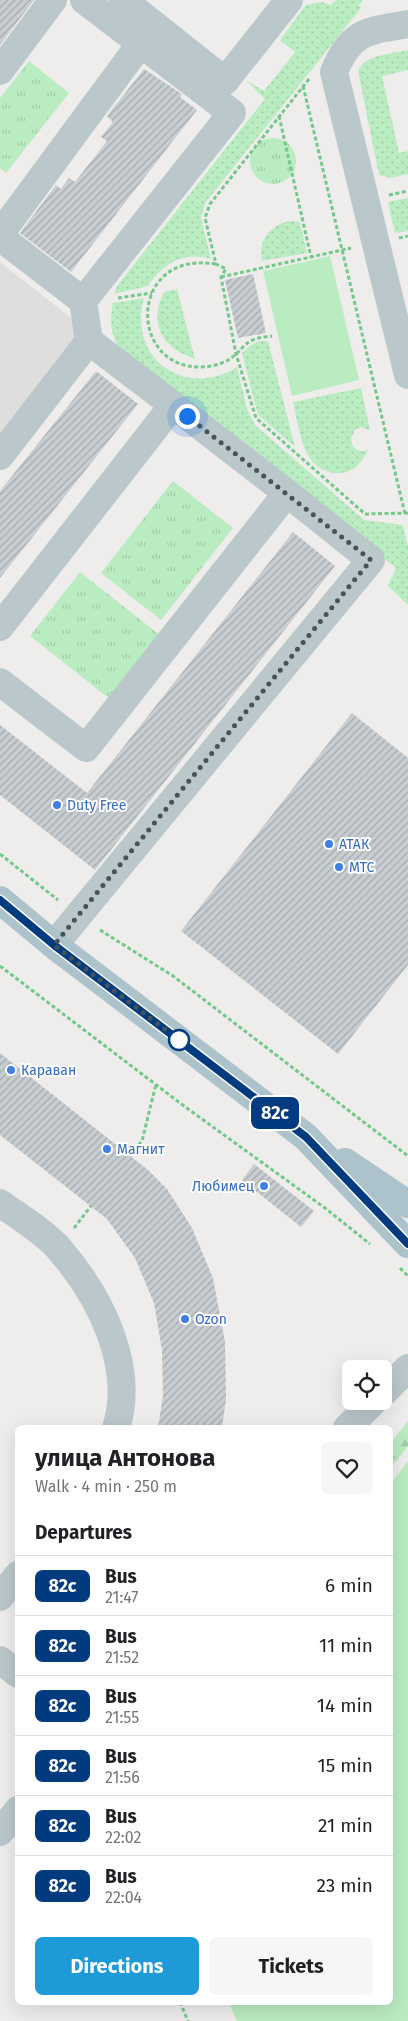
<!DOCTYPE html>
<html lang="en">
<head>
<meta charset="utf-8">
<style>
  body { margin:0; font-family:"Fira Sans",sans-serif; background:#f6f6f6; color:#202124; height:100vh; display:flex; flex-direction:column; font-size:19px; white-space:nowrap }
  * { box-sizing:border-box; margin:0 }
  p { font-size:16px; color:#757577 }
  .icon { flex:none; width:28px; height:28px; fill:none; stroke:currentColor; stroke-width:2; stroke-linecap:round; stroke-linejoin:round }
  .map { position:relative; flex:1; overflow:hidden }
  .side { position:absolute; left:15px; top:1425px; width:378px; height:580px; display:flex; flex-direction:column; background:#fff; border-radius:8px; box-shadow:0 5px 20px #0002 }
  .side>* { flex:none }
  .badge { padding:0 10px; border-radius:8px; font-size:18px; line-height:32px }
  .fabs { position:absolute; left:342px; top:1360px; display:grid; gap:10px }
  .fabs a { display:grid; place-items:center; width:50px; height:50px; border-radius:8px; background:#fff; box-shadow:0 5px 20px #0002; font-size:25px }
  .you { position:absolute; width:25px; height:25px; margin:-12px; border:4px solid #fff; border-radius:50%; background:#1a73e8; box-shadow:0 0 0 8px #1a73e833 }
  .map>.badge { position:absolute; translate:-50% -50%; box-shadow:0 0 0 2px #fff }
  h2 { padding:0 20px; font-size:19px; line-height:45px }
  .round { display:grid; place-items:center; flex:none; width:52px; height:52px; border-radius:8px; background:#f6f6f6 }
  .headline { display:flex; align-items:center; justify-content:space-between; height:85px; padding:0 20px }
  h1 { font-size:24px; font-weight:700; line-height:38px }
  .cta { display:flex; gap:10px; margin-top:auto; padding:10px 20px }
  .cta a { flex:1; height:58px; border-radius:8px; background:#1d9ad7; color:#fff; font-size:20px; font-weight:700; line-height:58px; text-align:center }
  .cta a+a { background:#f6f6f6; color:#202124 }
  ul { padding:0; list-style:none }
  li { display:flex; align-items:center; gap:15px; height:60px; padding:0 20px; border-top:1px solid #e0e0e0 }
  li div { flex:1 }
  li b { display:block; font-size:19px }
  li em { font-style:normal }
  li .badge { min-width:55px; font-weight:700; text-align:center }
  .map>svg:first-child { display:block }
</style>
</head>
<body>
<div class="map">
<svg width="408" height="2021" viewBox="0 0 408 2021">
  <defs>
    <pattern id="grass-dots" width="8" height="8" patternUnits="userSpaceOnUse" patternTransform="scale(1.25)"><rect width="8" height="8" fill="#baecc1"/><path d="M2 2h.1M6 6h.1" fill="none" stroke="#a1cca8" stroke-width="1.8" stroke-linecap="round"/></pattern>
    <pattern id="forest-firs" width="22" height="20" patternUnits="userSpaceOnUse" patternTransform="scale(1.25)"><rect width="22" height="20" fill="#baecc1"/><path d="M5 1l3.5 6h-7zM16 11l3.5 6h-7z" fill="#a1cca8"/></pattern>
    <pattern id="park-tufts" width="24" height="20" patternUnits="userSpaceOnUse" patternTransform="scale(1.25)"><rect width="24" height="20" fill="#baecc1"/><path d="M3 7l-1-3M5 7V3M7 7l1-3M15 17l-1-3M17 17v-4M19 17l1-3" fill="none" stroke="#a1cca8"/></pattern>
    <pattern id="building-hatch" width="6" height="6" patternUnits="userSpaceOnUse" patternTransform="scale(1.25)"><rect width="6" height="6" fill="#c8cdd1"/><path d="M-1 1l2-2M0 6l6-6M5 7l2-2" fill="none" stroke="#a4a9ac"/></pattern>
  </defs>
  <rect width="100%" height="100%" fill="#efecec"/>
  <!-- education -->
  <path fill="#e0ddde" d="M0 262 89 332 0 449Z"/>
  <!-- grass -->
  <g fill="url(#grass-dots)">
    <path d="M336 0H363L359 5 361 8 205 203 201 218 211 259C183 251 163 264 148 286L114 294 117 286 265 99 246 80 264 91 295 52 280 40 306 5 323 2 331 5Z"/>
    <path d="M408 50V70L382 76 399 153 408 151V174L390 178 379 175 358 71C365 54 392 54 408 50Z"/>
    <path d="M408 198V231L395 233 388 202Z"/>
    <path d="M288 221 300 222 307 253 262 261C258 240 269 227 288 221Z"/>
    <path d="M177 289 195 359C162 348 148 324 164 292Z"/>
    <path d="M144 298C127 357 184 400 237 367L247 409 255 425 364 520 403 525 408 547V605L388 586 396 568 121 352C111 335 109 322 113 303Z"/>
    <path d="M259 341H268L295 447 258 415 242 353 251 345Z"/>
    <path d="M361 388 370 430 360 427 354 431 351 439C352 449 359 453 368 450 362 462 355 472 340 473 302 474 300 430 293 402Z"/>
  </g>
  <!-- forest -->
  <path fill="url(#forest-firs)" d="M408 1421V1446L390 1469V1444Z"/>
  <!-- park -->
  <g fill="url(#park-tufts)">
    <path d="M29 61 69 93 6 173 0 168V98Z"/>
    <circle cx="273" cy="161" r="23"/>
    <path d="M173 481 233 528 161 620 101 573Z"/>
    <path d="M80 572 161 636 111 700 30 636Z"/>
  </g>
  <!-- garden -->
  <g fill="#baecc1">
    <path d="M330 256 359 380 292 396 263 271Z"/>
    <path d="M408 1461V2021H237L229 2003 390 2002V1485Z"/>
  </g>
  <!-- building -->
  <g fill="url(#building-hatch)">
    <path d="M0 0H34L0 45Z"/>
    <path d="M144 69 182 94 180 97 197 110 71 272 20 233 56 185 61 189 69 178 75 182 107 141 101 137 113 122 107 116Z"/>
    <path d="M253 274 266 333 238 338 225 280Z"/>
    <path d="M96 371 138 404 0 578V491Z"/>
    <path d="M293 532 335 566 95 870 0 795V725L87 793Z"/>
    <path d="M352 713 408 758V965L338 1054 181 931Z"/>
    <path d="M0 1053 148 1170 167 1189 192 1228 213 1278 225 1342 226 1399 222 1428H158L163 1396 162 1350 154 1303 135 1258 107 1219 0 1135Z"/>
    <path d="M254 1164 314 1211 301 1227 242 1180Z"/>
  </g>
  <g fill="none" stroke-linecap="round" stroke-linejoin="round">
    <!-- path -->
    <g stroke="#73c98a" stroke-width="3" stroke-dasharray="4 2.5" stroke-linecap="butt">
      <path d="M309 79 210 204 205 218 216 264 226 269 221 277 236 354 256 418 365 514 408 513"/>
      <path d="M303 86 405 514"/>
      <path d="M279 116 311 257"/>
      <path d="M389 195 408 191"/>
      <path d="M399 238 408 236"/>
      <path d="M216 264C127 250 128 369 201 367 213 367 227 363 236 354 242 349 245 343 253 340 259 337 266 337 272 336"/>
      <path d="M221 277 351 248"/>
      <path d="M118 298 152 293"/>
      <path d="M0 854 58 900"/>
      <path d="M100 930 173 976 408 1156"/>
      <path d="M0 966 184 1106 325 1208 370 1244"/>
      <path d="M130 1155 142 1141 156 1084"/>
      <path d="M74 1228 91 1206"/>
      <path d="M400 1268 408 1276"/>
      <path d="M180 2002 188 2021"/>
    </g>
    <!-- minor -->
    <g stroke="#bac7cb" stroke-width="28">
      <path d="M123 0 225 81 289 0"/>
      <path d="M408 24C368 31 351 30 334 72L408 375"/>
      <path d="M0 71 53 0"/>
      <path d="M0 234 141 43"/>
      <path d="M0 237 83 301 89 341"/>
      <path d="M83 301 232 113 84 0"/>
      <path d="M173 405 287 493"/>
      <path d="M0 456 89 341 173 405 0 627"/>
      <path d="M0 682 86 748 287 493 371 560 54 945"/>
      <path d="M0 1203C18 1216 46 1233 60 1250 99 1295 136 1366 116 1428"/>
      <path d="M384 1392 408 1368"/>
      <path d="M347 1428 374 1401"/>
      <path d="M0 1597 18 1575"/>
      <path d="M0 1660 18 1674"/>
      <path d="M0 1832 18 1810"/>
    </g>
    <!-- major -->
    <g stroke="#acc3cb" stroke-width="28">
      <path d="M0 900 54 945 306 1137 408 1244"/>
      <path d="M345 1162 408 1204"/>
    </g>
  </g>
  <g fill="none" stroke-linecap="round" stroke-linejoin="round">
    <!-- line casing -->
    <g stroke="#fff" stroke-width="11">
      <path id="line" d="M0 900 54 945 306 1137 408 1244"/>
    </g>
    <!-- line -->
    <use href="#line" stroke="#003b80" stroke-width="8"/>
    <!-- walk -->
    <path stroke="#455458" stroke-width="5" stroke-dasharray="0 9" d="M179 1040 54 945 371 560 187 416"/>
  </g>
  <!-- markers -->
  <g fill="#3f7fe0" stroke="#fff" stroke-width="2">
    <circle cx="57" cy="805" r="5"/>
    <circle cx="329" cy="844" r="5"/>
    <circle cx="339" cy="867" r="5"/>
    <circle cx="11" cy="1070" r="5"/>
    <circle cx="107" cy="1149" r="5"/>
    <circle cx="264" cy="1186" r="5"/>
    <circle cx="185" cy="1319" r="5"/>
  </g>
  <circle fill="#fff" stroke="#003b80" stroke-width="2.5" cx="179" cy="1040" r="10"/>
  <g text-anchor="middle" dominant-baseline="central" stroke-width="4" stroke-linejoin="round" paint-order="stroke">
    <!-- shop labels -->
    <g font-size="14" fill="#366cbe" stroke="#fff" text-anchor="start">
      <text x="67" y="805">Duty Free</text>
      <text x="339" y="844">АТАК</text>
      <text x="349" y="867">МТС</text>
      <text x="21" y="1070">Караван</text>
      <text x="117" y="1149">Магнит</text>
      <text x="254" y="1186" text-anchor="end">Любимец</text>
      <text x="195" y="1319">Ozon</text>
    </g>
  </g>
</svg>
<div class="fabs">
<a><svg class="icon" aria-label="locate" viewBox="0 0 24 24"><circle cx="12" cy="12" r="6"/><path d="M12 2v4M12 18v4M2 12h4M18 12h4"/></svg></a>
</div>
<div class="you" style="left:187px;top:416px"></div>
<b class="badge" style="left:275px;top:1113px;background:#003b80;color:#fff">82с</b>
<section class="side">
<div class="headline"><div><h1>улица Антонова</h1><p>Walk · 4 min · 250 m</p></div><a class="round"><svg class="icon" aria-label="heart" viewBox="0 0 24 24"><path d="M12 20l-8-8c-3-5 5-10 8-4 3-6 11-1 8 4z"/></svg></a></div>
<h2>Departures</h2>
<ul>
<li><span class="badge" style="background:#003b80;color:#fff">82с</span><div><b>Bus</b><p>21:47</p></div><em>6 min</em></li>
<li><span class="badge" style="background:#003b80;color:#fff">82с</span><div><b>Bus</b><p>21:52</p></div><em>11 min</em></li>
<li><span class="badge" style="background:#003b80;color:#fff">82с</span><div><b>Bus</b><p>21:55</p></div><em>14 min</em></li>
<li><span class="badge" style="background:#003b80;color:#fff">82с</span><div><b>Bus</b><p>21:56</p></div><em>15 min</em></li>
<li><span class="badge" style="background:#003b80;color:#fff">82с</span><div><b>Bus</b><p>22:02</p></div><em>21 min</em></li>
<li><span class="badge" style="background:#003b80;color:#fff">82с</span><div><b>Bus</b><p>22:04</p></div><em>23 min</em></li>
</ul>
<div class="cta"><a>Directions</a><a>Tickets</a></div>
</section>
</div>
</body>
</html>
